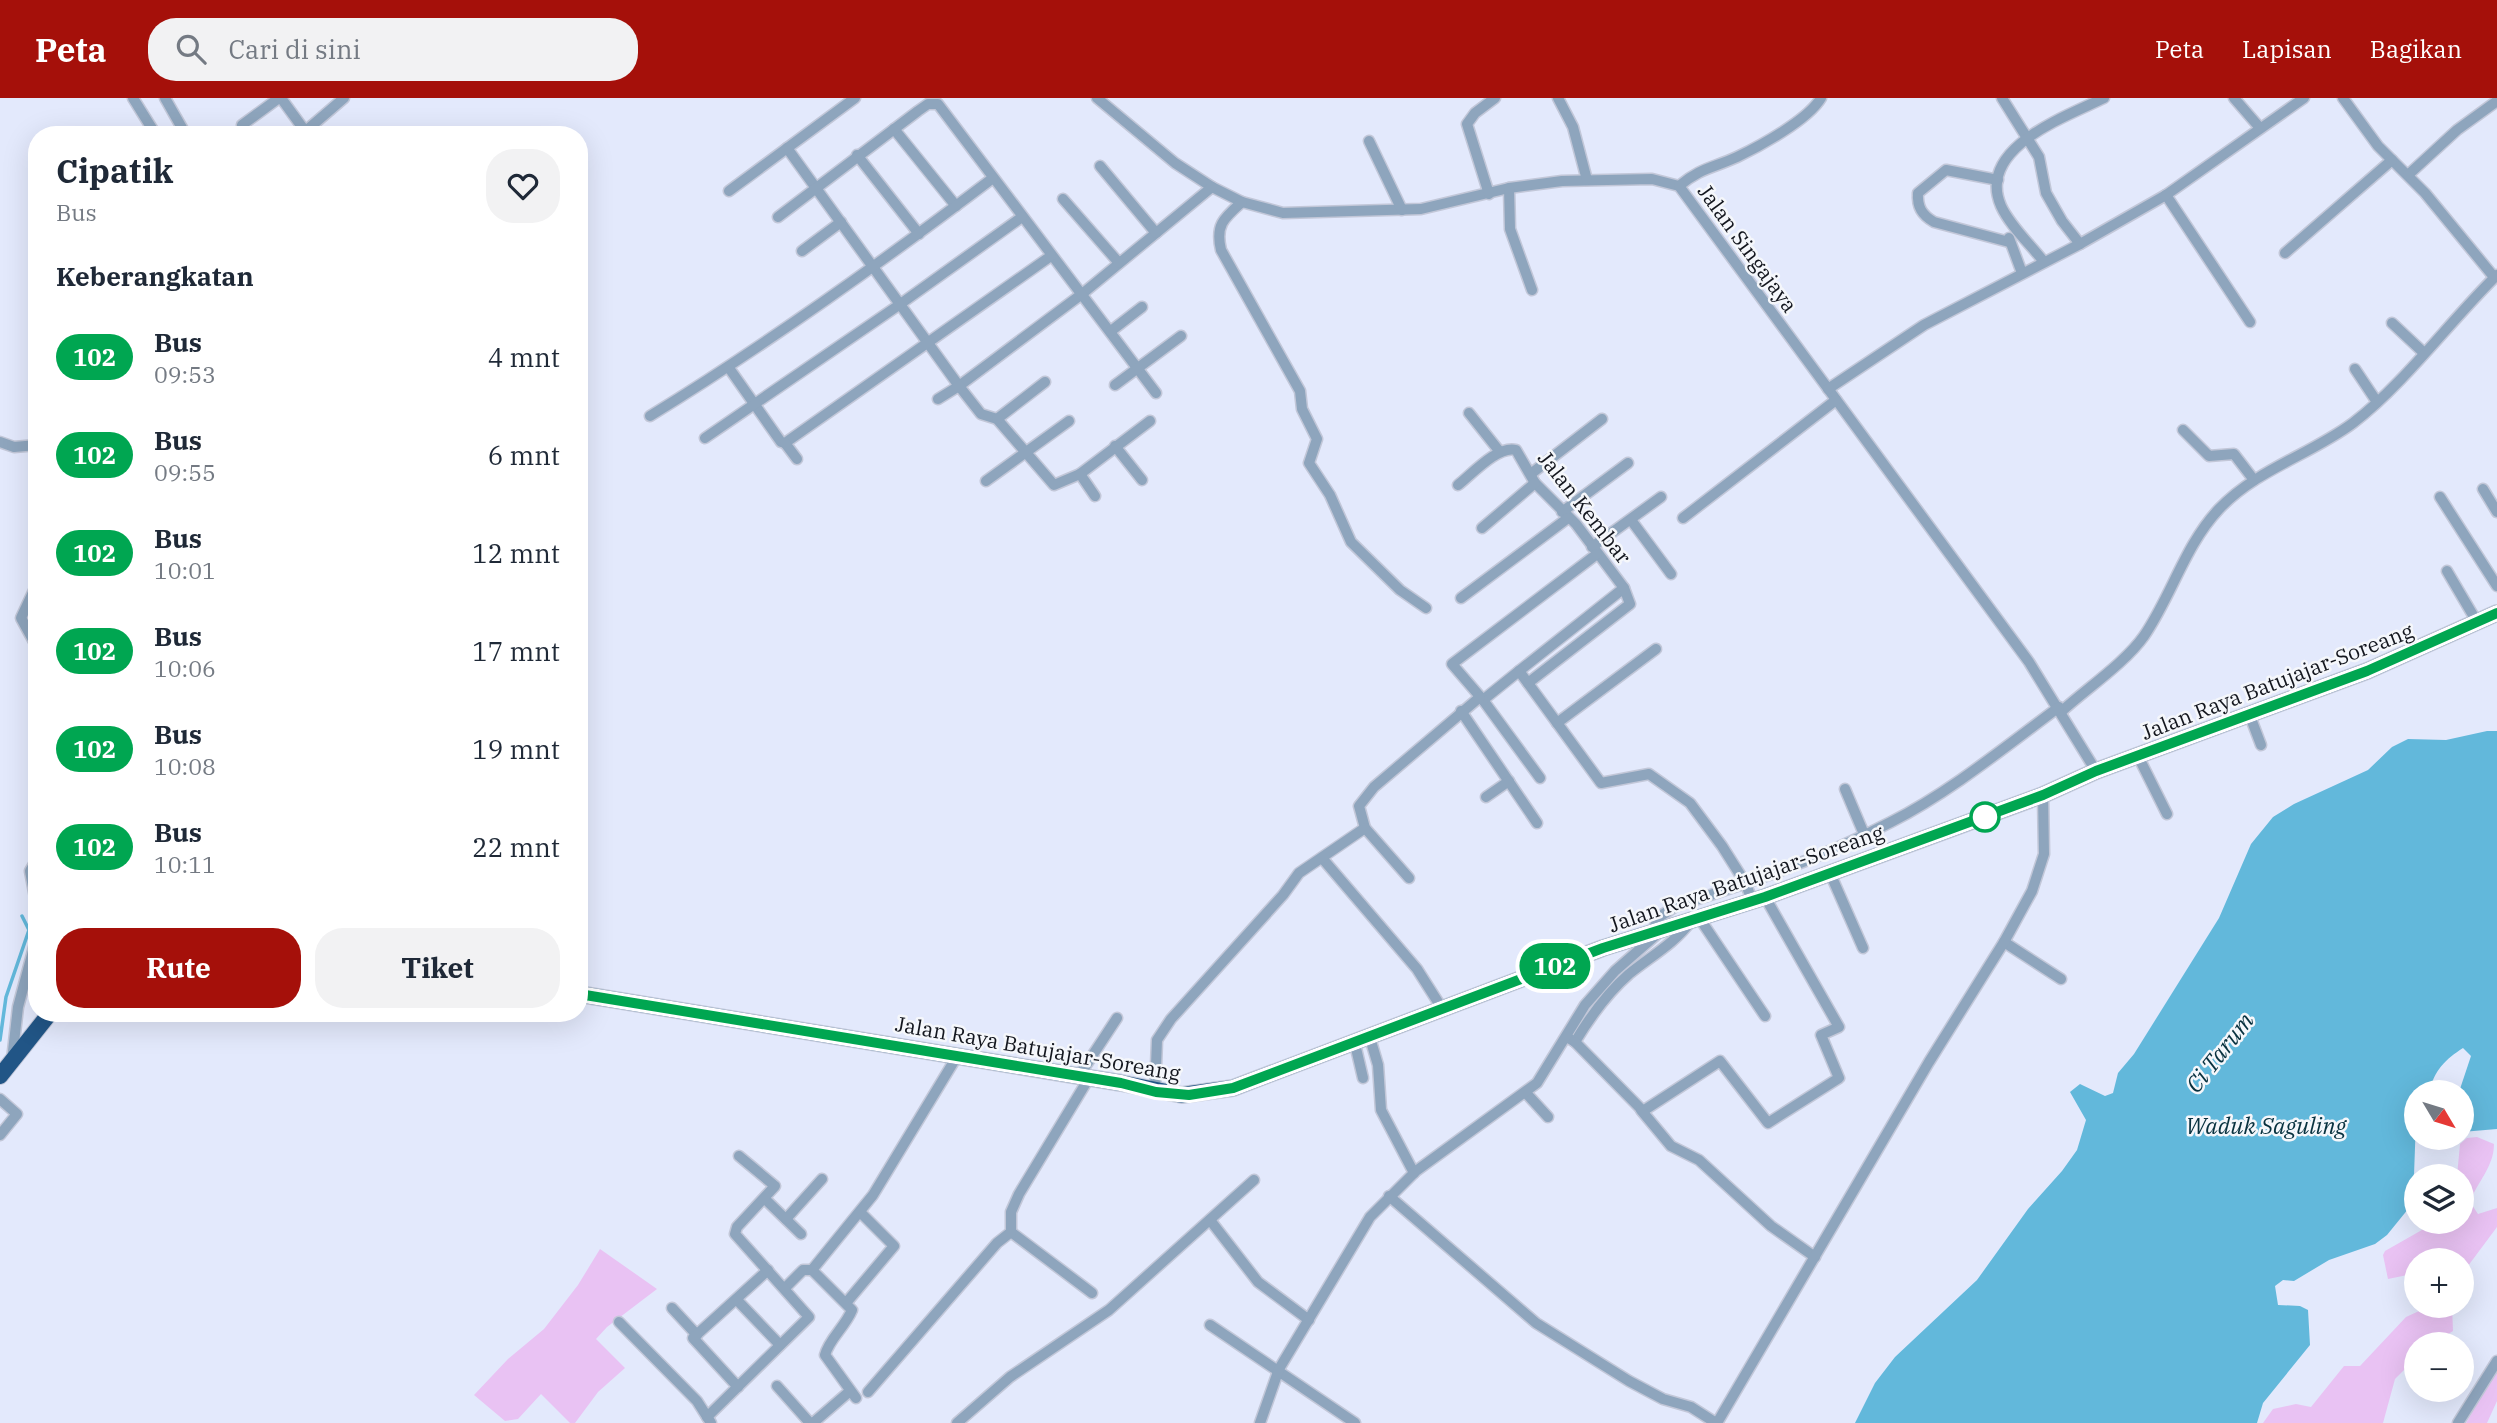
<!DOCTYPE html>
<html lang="id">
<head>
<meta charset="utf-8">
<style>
  body { margin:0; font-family:"IBM Plex Serif",serif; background:#f2f2f3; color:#1f2937; height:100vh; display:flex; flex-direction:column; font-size:26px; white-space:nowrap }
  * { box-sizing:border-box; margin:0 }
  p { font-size:23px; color:#747a83 }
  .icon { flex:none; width:38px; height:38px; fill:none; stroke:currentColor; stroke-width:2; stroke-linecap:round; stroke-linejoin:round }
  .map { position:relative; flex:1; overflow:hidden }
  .drawer { position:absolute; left:28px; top:28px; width:560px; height:896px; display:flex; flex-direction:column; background:#fff; border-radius:28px; box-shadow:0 7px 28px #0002 }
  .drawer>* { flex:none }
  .badge { padding:0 14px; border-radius:23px; font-size:24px; line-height:46px }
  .needle { width:46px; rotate:128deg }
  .controls { position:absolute; left:2404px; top:982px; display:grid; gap:14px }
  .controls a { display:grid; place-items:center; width:70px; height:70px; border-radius:50%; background:#fff; box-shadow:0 7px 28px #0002; font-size:35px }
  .map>.badge { position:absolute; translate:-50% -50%; box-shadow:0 0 0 4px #fff }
  h2 { padding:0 28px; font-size:26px; line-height:63px }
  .round { display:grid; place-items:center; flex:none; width:74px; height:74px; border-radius:28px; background:#f2f2f3 }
  .head { display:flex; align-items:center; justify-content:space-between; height:119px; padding:0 28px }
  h1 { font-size:33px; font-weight:700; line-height:52px }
  .primary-button { display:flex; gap:14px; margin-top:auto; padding:14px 28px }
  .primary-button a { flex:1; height:80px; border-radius:28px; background:#a5100a; color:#fff; font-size:28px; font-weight:700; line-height:80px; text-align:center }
  .primary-button a+a { background:#f2f2f3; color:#1f2937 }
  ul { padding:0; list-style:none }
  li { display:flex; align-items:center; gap:21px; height:98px; padding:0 28px }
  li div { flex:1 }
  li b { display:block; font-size:26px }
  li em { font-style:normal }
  li .badge { min-width:77px; font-weight:700; text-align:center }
  header { display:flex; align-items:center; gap:42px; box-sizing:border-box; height:98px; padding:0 35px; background:#a5100a; color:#fff }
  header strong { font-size:33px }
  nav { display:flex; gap:38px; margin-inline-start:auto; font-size:24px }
  .search { width:490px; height:63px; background:#f2f2f3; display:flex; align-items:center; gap:18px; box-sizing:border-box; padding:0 24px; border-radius:28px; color:#747a83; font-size:26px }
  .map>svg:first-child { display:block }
</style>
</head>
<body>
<header>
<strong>Peta</strong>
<div class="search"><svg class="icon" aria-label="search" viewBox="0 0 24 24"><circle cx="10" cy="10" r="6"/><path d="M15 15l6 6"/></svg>Cari di sini</div>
<nav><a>Peta</a><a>Lapisan</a><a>Bagikan</a></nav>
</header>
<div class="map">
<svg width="2497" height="1325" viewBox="0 0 2497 1325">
  <rect width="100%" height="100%" fill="#e3e9fc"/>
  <!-- green -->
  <g fill="#e9c2f3">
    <path d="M2477 1039 2494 1046C2494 1069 2477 1084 2470 1104L2478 1116 2497 1110V1129L2462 1176V1162H2417V1175L2388 1181 2383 1157 2385 1153 2436 1124H2462V1078H2457L2460 1046 2467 1040Z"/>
    <path d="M600 1151 657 1191 607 1229 596 1241 625 1270 598 1294 575 1325H570L541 1296 518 1321 505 1323 474 1297 508 1261 544 1231 578 1187Z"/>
    <path d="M2430 1208H2452L2453 1233 2432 1246H2417V1259L2395 1281 2383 1325H2263L2273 1311 2296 1306 2311 1309 2344 1268H2360L2406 1219Z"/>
    <path d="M2497 1271V1303L2487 1325H2466Z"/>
  </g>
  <!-- water -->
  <path fill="#62b8db" d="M2487 633H2497V1031L2462 1034V994H2459L2471 958 2463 950C2446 961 2433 973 2430 994H2417L2413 1105 2387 1137 2375 1146 2329 1162 2294 1183 2283 1182 2275 1188 2278 1207 2300 1208 2308 1212 2310 1247 2263 1305 2257 1325H1855L1875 1285 1895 1259 1977 1182 2028 1111 2062 1073 2077 1052 2086 1022 2070 994 2080 986 2105 998 2113 995 2118 975 2134 956 2219 820 2251 746 2273 719 2294 706 2368 672 2392 649 2408 641 2446 642Z"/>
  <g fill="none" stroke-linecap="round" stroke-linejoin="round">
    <!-- stream -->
    <path stroke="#62b8db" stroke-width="3.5" d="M0 942 6 899 29 832 22 818"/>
    <!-- minor casing -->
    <g stroke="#c2c7d8" stroke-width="13">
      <g id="minor">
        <path d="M133 0 156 37"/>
        <path d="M165 0 186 37"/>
        <path d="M281 0 305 33"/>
        <path d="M1097 0 1175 65 1212 89 1242 104 1283 115 1421 111 1509 90 1562 83 1652 81 1679 88 2029 564 2096 673"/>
        <path d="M1558 0 1573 29 1587 82"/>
        <path d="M2002 0 2039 59 2046 95 2062 123 2080 146"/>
        <path d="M2234 0 2260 30"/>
        <path d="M2343 0 2378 48 2425 95 2494 179"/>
        <path d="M242 27 279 0"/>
        <path d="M894 31 956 108"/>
        <path d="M301 37 344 0"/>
        <path d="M1369 43 1402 112"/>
        <path d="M787 50 959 288 1082 196 1212 89"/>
        <path d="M857 57 919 136"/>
        <path d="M1100 68 1156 135"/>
        <path d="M2408 77 2457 32 2497 3"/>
        <path d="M1998 82 1946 72 1918 95C1917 109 1922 117 1934 124L2009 144"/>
        <path d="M1679 88C1700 70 1713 70 1737 59 1760 48 1808 22 1821 0"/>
        <path d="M1509 90 1510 131 1532 192"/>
        <path d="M729 93 855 0"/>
        <path d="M1489 96 1467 26 1475 15 1495 0"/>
        <path d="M2166 97 2250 224"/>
        <path d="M1063 101 1119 165"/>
        <path d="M1242 104C1224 120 1215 127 1221 152L1300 293 1302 311 1317 341 1309 365 1330 397 1351 444 1400 492 1426 510"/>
        <path d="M778 119 918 13 928 6H938L1156 295"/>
        <path d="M2009 140 2022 175"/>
        <path d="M802 153 841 124"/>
        <path d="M2285 155 2392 62"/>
        <path d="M2044 164C2031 147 2010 128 2001 108 1976 50 2065 19 2104 0"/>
        <path d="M2392 225 2423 254"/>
        <path d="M1111 233 1142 209"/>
        <path d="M729 270 781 344 785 345 1051 158"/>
        <path d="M2355 271 2377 304"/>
        <path d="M1115 287 1181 238"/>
        <path d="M1828 291 1924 227 2080 146 2166 97 2304 0"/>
        <path d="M938 301 959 288 981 316 997 321 1054 387 1080 376 1150 323"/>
        <path d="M1469 315 1500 354"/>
        <path d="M650 318C769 245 882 164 993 80"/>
        <path d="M997 321 1045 284"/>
        <path d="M2183 332 2209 358 2234 356 2254 382"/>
        <path d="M705 340 899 207 1022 119"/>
        <path d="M0 344 14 349 37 347"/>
        <path d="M785 345 797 361"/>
        <path d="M1115 348 1142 382"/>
        <path d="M1532 375 1602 321"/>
        <path d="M1080 376 1095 398"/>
        <path d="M986 383 1069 323"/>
        <path d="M1458 387C1472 376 1498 347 1516 352L1535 385 1576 426 1624 490 1519 573 1601 685 1649 676 1690 705 1722 748 1746 786 1752 803"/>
        <path d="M2483 391 2497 414"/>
        <path d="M2440 399 2497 488"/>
        <path d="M1562 414 1628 365"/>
        <path d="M1683 420 1836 302"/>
        <path d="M1631 422 1671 476"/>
        <path d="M1482 430 1535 385"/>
        <path d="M1592 449 1661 399"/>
        <path d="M2447 473 2477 524"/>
        <path d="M37 486 21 520 37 549"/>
        <path d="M1461 500 1568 420"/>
        <path d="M1519 573 1483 602 1540 680"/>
        <path d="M1528 585 1630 506 1624 490"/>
        <path d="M1483 602 1452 566 1597 456"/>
        <path d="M1461 613 1537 725"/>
        <path d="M2062 613C2086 591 2125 565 2144 538 2172 497 2185 447 2219 411 2257 371 2310 357 2353 325 2404 286 2450 223 2497 177"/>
        <path d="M2250 618 2261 647"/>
        <path d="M1557 625 1656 551"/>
        <path d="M2138 658 2167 716"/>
        <path d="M1845 691 1864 736"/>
        <path d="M1486 699 1509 683"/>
        <path d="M1322 760 1417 871 1443 912"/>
        <path d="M37 761 30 773 37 810"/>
        <path d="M1830 775 1863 850"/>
        <path d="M1409 780 1365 730 1359 708 1374 689 1480 599"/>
        <path d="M1700 821 1765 918"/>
        <path d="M1652 834 1659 819 1676 808C1750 785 1822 760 1891 724 1950 694 2005 649 2059 609"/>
        <path d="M2004 844 2061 881"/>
        <path d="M1370 940 1378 967 1381 1012 1414 1075"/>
        <path d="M1570 941 1575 944C1590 919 1606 896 1629 876 1651 858 1674 846 1691 823"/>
        <path d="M1575 944 1643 1013 1720 963 1768 1025 1839 980 1821 937 1839 929 1765 799"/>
        <path d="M1355 946 1363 980"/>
        <path d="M12 962 18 909 37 838"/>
        <path d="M1079 978 1117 920"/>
        <path d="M1155 994 1157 942 1171 921 1283 797 1299 775 1365 730"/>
        <path d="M1526 995 1548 1019"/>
        <path d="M0 1001 17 1016 0 1037"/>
        <path d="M1641 1012 1671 1048 1699 1062 1771 1128 1815 1159"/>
        <path d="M1389 1098 1536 1225 1629 1283 1663 1301 1691 1309 1716 1325"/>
        <path d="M765 1101 801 1136"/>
        <path d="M786 1121 822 1081"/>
        <path d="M1210 1122 1258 1184 1309 1222"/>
        <path d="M1011 1134 1092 1195"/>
        <path d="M785 1190 803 1172H812"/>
        <path d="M737 1202 780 1247"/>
        <path d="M846 1205 894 1148 861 1115"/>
        <path d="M672 1210 697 1237"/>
        <path d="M619 1224 697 1303 711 1325"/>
        <path d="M1210 1227 1355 1325"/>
        <path d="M777 1288 810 1325"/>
        <path d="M738 1289 693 1240 768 1172"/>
        <path d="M868 1294 997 1145 1011 1134V1114L1019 1096 1089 980"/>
        <path d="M856 1300 825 1257C829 1241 845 1229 852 1212L812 1172 873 1097 956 960"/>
        <path d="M707 1319 809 1219 735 1136 737 1129 775 1088 739 1058"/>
        <path d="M813 1325 850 1293"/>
        <path d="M957 1325 1010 1279 1109 1212 1254 1082"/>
        <path d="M1260 1325 1279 1271 1370 1119 1416 1073 1537 985 1585 907 1615 873 1656 837"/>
        <path d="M1717 1325 1929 964 2004 844 2032 793 2044 756 2043 697"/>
        <path d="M2458 1325 2497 1263"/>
      </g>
    </g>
    <!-- highway casing -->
    <g stroke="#c2c7d8" stroke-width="18">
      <g id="highway">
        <path d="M579 896 1121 985 1182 997 1233 990 1603 850 1765 799 2043 697 2096 673 2367 573 2497 515"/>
        <path d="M0 978 50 915"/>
      </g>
    </g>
    <!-- minor -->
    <use href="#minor" stroke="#8ea5bd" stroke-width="10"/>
    <!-- highway -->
    <use href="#highway" stroke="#215586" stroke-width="16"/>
  </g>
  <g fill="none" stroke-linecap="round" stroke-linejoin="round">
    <!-- line casing -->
    <g stroke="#fff" stroke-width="16">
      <path id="line" d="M579 896 1121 985 1156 994 1189 997 1233 990 1603 850 1765 799 2043 697 2096 673 2367 573 2497 515"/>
    </g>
    <!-- line -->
    <use href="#line" stroke="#00a651" stroke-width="10"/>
  </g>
  <!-- markers -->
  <circle fill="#fff" stroke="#00a651" stroke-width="3.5" cx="1985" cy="719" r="14"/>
  <g text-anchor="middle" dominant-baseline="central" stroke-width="5" stroke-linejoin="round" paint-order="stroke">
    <!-- street labels -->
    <g font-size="21" fill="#13161e" stroke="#f5f7fb">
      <text transform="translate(1748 150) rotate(54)">Jalan Singajaya</text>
      <text transform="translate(1585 409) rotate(52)">Jalan Kembar</text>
      <text transform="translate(2277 583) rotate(-21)">Jalan Raya Batujajar-Soreang</text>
      <text transform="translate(1746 780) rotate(-19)">Jalan Raya Batujajar-Soreang</text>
      <text transform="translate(1038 950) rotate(10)">Jalan Raya Batujajar-Soreang</text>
    </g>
    <!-- water labels -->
    <g font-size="23" font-style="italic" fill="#07313f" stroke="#f5f7fb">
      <text transform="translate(2219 954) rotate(-52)">Ci Tarum</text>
      <text x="2266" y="1027">Waduk Saguling</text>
    </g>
  </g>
</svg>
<div class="controls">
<a><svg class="needle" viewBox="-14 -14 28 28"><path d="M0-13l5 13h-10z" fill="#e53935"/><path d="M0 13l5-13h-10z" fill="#747a83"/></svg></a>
<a><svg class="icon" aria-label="layers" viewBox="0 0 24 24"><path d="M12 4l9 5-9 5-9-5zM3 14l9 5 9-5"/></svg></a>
<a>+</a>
<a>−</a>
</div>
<b class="badge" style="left:1555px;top:868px;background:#00a651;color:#fff">102</b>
<section class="drawer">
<div class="head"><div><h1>Cipatik</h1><p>Bus</p></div><a class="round"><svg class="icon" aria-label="heart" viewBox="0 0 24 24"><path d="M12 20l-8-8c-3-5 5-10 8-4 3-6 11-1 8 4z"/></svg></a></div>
<h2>Keberangkatan</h2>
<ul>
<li><span class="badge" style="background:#00a651;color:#fff">102</span><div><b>Bus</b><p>09:53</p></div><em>4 mnt</em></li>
<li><span class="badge" style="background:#00a651;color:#fff">102</span><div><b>Bus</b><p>09:55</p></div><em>6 mnt</em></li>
<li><span class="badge" style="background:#00a651;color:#fff">102</span><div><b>Bus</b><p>10:01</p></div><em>12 mnt</em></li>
<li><span class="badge" style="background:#00a651;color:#fff">102</span><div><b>Bus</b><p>10:06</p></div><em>17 mnt</em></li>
<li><span class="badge" style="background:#00a651;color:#fff">102</span><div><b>Bus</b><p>10:08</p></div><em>19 mnt</em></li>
<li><span class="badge" style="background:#00a651;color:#fff">102</span><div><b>Bus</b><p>10:11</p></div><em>22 mnt</em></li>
</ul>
<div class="primary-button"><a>Rute</a><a>Tiket</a></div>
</section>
</div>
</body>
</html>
